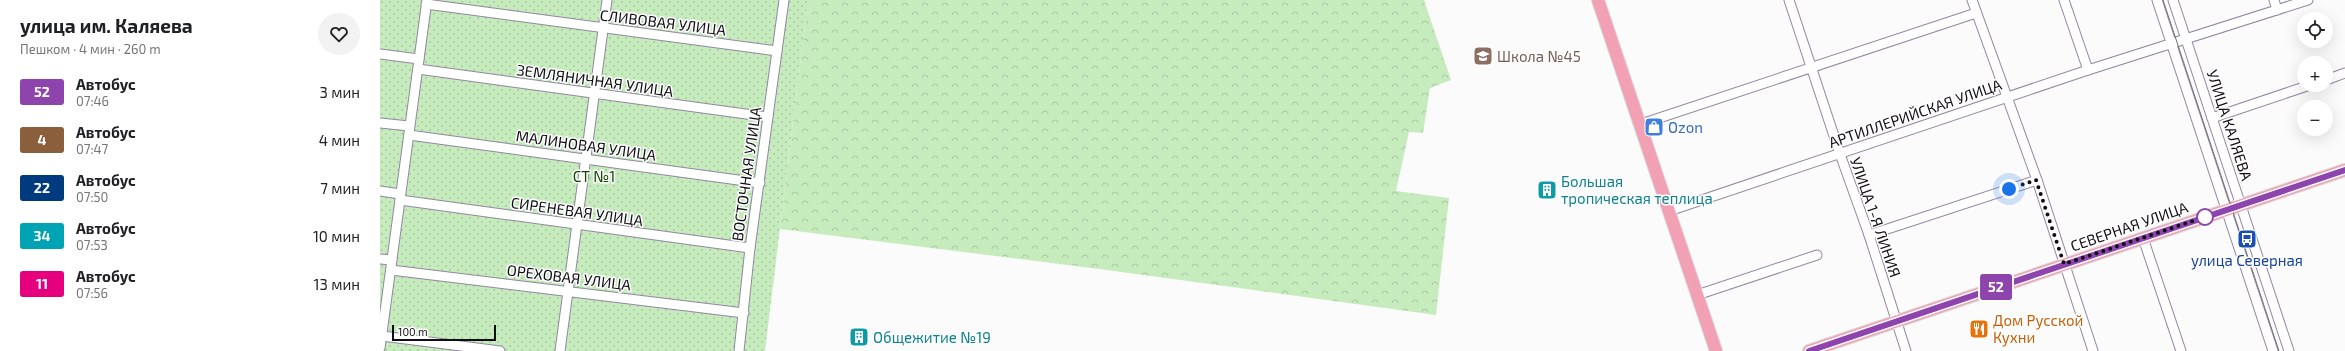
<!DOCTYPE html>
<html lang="ru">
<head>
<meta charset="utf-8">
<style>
  body { margin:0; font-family:"Exo 2",sans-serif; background:#f2f2f2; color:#202124; height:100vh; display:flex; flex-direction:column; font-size:15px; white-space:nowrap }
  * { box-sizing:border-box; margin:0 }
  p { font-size:13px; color:#757577 }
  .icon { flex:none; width:22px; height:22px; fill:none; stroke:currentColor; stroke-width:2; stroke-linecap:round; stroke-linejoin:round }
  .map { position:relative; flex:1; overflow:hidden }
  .drawer { display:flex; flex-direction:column; background:#fff; width:380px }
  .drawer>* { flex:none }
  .badge { padding:0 8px; border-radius:3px; font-size:14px; line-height:26px }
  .controls { position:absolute; left:1917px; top:12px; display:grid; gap:8px }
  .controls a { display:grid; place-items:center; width:36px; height:36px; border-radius:50%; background:#fff; box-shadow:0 4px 16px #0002; font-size:20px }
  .scale { position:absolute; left:12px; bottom:10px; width:104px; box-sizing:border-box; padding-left:4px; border:2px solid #110d16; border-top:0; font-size:11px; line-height:14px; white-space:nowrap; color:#110d16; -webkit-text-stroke:3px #fff; paint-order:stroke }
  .you { position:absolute; width:20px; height:20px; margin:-10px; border:3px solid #fff; border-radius:50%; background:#1a73e8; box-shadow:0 0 0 6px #1a73e833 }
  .map>.badge { position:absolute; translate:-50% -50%; box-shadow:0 0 0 2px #fff }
  .round { display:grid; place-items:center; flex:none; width:42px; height:42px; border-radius:21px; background:#f2f2f2 }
  .overview { display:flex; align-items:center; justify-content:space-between; height:68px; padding:0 20px }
  h1 { font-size:19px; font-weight:700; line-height:30px }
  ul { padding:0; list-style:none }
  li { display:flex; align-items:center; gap:12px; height:48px; padding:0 20px }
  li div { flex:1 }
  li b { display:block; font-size:15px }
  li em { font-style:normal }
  li .badge { min-width:44px; font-weight:700; text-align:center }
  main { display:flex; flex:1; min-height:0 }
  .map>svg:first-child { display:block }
</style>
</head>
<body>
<main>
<section class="drawer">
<div class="overview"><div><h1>улица им. Каляева</h1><p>Пешком · 4 мин · 260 m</p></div><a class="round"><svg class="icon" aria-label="heart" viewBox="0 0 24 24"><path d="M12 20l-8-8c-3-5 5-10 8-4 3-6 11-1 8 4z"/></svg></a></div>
<ul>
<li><span class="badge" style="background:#8e44ad;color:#fff">52</span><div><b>Автобус</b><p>07:46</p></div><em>3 мин</em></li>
<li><span class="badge" style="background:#8b5e3c;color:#fff">4</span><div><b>Автобус</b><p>07:47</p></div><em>4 мин</em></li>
<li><span class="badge" style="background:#003b80;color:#fff">22</span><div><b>Автобус</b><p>07:50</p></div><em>7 мин</em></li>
<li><span class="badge" style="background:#00a3b4;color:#fff">34</span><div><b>Автобус</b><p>07:53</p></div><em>10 мин</em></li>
<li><span class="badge" style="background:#e6007e;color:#fff">11</span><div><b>Автобус</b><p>07:56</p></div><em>13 мин</em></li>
</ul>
</section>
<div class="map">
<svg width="1965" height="351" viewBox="0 0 1965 351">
  <defs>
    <pattern id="grass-dots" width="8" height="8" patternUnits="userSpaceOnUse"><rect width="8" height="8" fill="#c6ebbd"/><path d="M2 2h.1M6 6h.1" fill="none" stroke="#a9c8a2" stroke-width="1.8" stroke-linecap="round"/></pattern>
    <pattern id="park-crowns" width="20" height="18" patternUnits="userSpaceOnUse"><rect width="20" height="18" fill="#c6ebbd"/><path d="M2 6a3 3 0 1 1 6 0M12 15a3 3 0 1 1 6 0" fill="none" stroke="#a9c8a2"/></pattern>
  </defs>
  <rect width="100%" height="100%" fill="#fbfbfb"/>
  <!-- grass -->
  <path fill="url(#grass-dots)" d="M0 0H428L385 351H0Z"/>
  <!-- park -->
  <path fill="url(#park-crowns)" d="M428 0H1044L1071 80 1050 88 1043 133 1029 132 1016 191 1069 198 1056 315 727 270 400 229Z"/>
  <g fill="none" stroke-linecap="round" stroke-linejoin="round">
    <!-- minor casing -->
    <g stroke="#9387a1" stroke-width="11">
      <g id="minor">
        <path d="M1409 0 1460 154 1489 235 1526 351"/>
        <path d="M1592 0 1657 180 1713 351"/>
        <path d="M1684 0 1708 70"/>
        <path d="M1777 0 1893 351"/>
        <path d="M1793 0 1909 351"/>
        <path d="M1894 0 1897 10"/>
        <path d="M46 4 397 51"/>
        <path d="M0 54 39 59"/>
        <path d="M38 69 388 117"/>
        <path d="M1946 80 1965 73"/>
        <path d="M1832 118 1930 85"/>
        <path d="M0 123 29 126"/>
        <path d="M1261 124 1596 13"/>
        <path d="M29 135 380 183"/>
        <path d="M0 191 20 194"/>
        <path d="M20 200 370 248"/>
        <path d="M1289 211 1708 70 1928 0"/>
        <path d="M1489 235 1657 180"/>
        <path d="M1763 238 1801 351"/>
        <path d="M0 259 12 260"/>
        <path d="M11 270 364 313"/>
        <path d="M1317 295 1437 255"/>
        <path d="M2 336 120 351"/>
        <path d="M0 348 47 0"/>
        <path d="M180 351 227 0"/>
        <path d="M359 351 370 248 404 0"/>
      </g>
    </g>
    <!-- major casing -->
    <g stroke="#d9d8da" stroke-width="14">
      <g id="major">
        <path d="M1218 0 1336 351"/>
        <path d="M1429 351 1965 170"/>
      </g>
    </g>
    <!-- minor -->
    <use href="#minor" stroke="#fff" stroke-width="9"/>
    <!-- major -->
    <use href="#major" stroke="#f2a1b4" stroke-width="12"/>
    <!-- tram -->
    <path stroke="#716f74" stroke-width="1" d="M1783 0 1899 351"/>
  </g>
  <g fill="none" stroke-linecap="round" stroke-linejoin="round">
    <!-- line casing -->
    <g stroke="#fff" stroke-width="9">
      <path id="line" d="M1429 351 1965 170"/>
    </g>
    <!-- line -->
    <use href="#line" stroke="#8e44ad" stroke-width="6"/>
    <!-- walk -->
    <path stroke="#110d16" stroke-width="4" stroke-dasharray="0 7.2" d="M1629 189 1656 180 1684 264 1825 217"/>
  </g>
  <!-- icons -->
  <defs>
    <g id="school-square" transform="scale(1)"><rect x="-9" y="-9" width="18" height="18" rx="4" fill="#8d6e63" stroke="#fff"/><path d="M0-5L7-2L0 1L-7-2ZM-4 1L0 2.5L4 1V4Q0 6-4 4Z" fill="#fff"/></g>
    <g id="shop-square" transform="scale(1)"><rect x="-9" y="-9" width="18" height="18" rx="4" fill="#3f7fe0" stroke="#fff"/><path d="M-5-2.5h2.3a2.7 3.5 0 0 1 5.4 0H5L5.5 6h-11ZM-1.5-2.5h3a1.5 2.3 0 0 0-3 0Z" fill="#fff"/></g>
    <g id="building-square" transform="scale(1)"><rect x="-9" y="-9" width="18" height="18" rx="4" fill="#0f9aa8" stroke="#fff"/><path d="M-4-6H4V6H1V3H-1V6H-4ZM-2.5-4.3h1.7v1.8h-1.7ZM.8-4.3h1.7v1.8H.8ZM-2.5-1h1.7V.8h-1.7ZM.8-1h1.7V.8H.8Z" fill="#fff"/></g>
    <g id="bus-square" transform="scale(1)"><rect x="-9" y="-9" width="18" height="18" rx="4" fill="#1a4fb4" stroke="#fff"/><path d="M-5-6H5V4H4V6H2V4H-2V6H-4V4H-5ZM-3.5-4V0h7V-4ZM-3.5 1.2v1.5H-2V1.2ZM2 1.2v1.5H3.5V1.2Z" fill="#fff"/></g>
    <g id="restaurant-square" transform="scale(1)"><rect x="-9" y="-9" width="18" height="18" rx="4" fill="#e8710a" stroke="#fff"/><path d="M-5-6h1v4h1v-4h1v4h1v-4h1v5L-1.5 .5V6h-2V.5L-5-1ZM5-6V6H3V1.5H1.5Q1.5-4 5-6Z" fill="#fff"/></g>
  </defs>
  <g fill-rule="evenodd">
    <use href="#school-square" x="1103" y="56"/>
    <use href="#shop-square" x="1274" y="127"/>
    <use href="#building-square" x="1167" y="190"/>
    <use href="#bus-square" x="1867" y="239"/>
    <use href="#restaurant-square" x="1599" y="329"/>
    <use href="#building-square" x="479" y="337"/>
  </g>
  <!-- markers -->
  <circle fill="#fff" stroke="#8e44ad" stroke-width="2" cx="1825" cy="217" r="8"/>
  <g text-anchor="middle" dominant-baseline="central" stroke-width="3" stroke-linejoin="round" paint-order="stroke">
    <!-- street labels -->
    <g font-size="15" fill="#110d16" stroke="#fff">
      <text transform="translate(283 22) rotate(7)">СЛИВОВАЯ УЛИЦА</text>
      <text transform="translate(215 80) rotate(8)">ЗЕМЛЯНИЧНАЯ УЛИЦА</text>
      <text transform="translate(1535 113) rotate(-19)">АРТИЛЛЕРИЙСКАЯ УЛИЦА</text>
      <text transform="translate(1850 125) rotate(72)">УЛИЦА КАЛЯЕВА</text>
      <text transform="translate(206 145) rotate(8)">МАЛИНОВАЯ УЛИЦА</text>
      <text transform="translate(366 174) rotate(-82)">ВОСТОЧНАЯ УЛИЦА</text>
      <text transform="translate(197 211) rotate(8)">СИРЕНЕВАЯ УЛИЦА</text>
      <text transform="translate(1496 217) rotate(71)">УЛИЦА 1-Я ЛИНИЯ</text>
      <text transform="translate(1749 226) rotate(-19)">СЕВЕРНАЯ УЛИЦА</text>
      <text transform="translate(189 277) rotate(7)">ОРЕХОВАЯ УЛИЦА</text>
    </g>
    <!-- education labels -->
    <g font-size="15" fill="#785e54" stroke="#fff" text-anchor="start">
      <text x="1117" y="56">Школа №45</text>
    </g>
    <!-- shop labels -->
    <g font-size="15" fill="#366cbe" stroke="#fff" text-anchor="start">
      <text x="1288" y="127">Ozon</text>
    </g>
    <!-- park labels -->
    <g font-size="15" fill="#154704" stroke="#fff">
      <text x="214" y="176">СТ №1</text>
    </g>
    <!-- culture labels -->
    <g font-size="15" fill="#0d838f" stroke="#fff" text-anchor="start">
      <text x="1181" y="181">Большая<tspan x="1181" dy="17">тропическая теплица</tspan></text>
      <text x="493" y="337">Общежитие №19</text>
    </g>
    <!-- transit labels -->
    <g font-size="15" fill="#164399" stroke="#fff">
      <text x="1867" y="260">улица Северная</text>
    </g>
    <!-- food labels -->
    <g font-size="15" fill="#c56008" stroke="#fff" text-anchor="start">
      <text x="1613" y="320">Дом Русской<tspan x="1613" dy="17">Кухни</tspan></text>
    </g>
  </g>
</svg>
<div class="controls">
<a><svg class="icon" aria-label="locate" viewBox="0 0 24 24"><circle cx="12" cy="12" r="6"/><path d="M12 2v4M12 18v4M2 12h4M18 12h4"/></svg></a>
<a>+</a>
<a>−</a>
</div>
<div class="scale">100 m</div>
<div class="you" style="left:1629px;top:189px"></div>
<b class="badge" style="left:1616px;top:287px;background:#8e44ad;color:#fff">52</b>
</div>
</main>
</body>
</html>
